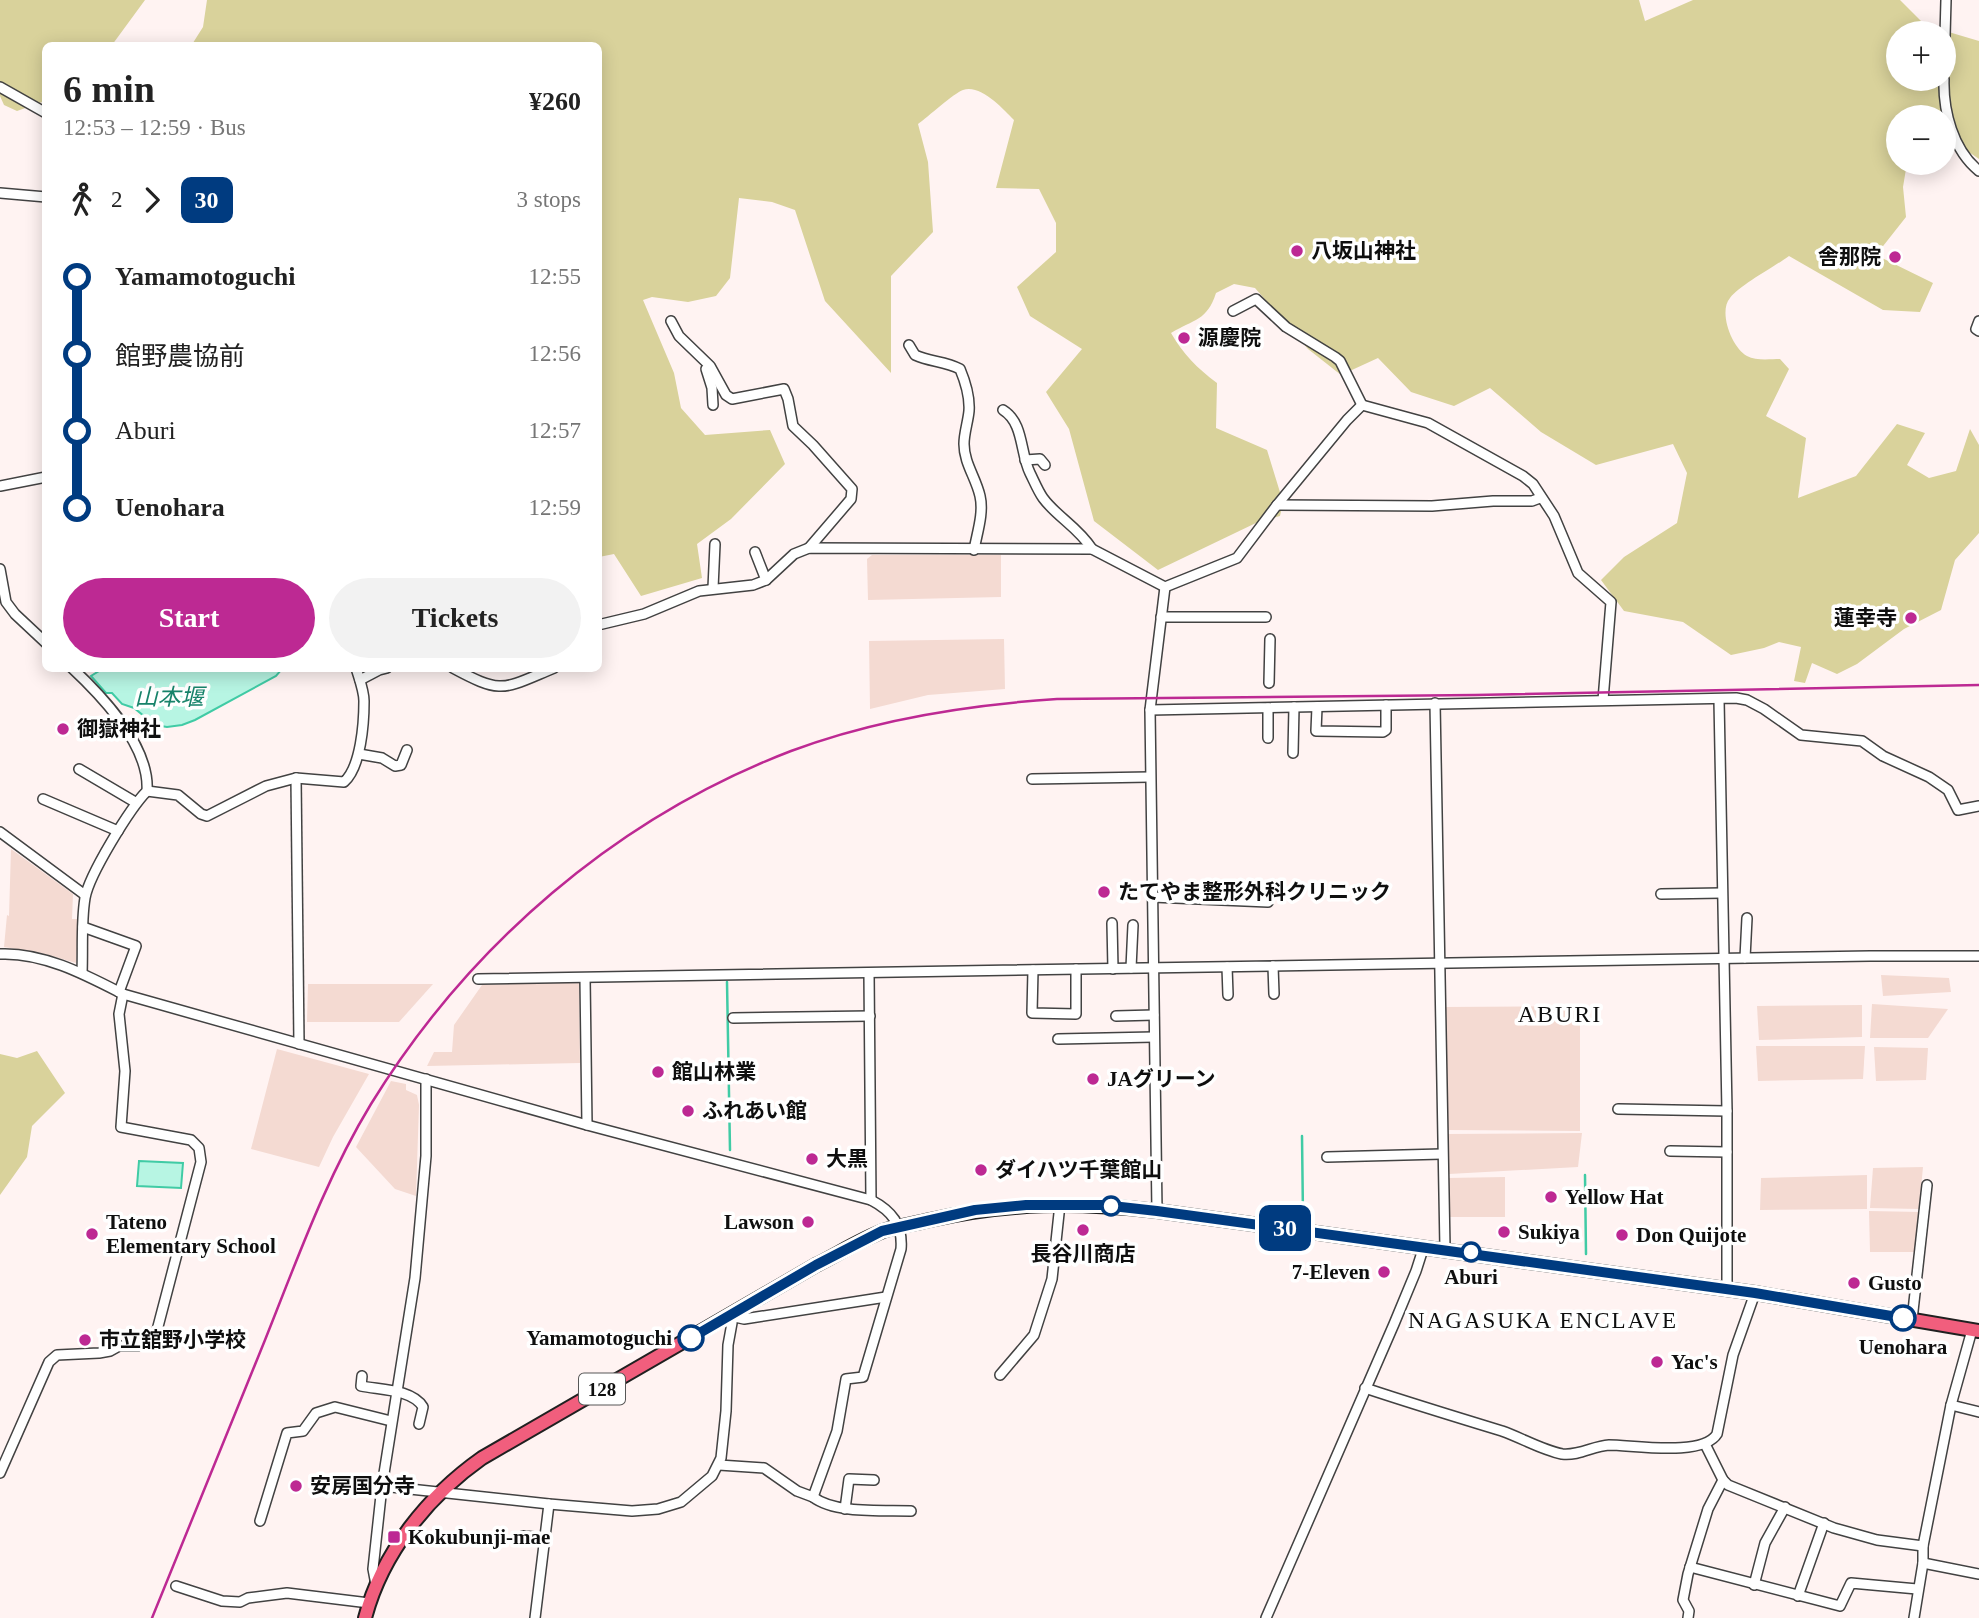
<!DOCTYPE html>
<html lang="en">
<head>
<meta charset="utf-8">
<style>
  body { margin:0; font-family:"Times New Roman","Noto Sans JP",serif; background:#f2f2f2; color:#222; height:100vh; display:flex; flex-direction:column; font-size:26px; white-space:nowrap }
  * { box-sizing:border-box; margin:0 }
  p { font-size:23px; color:#767676 }
  .icon { flex:none; width:38px; height:38px; fill:none; stroke:currentColor; stroke-width:2; stroke-linecap:round; stroke-linejoin:round }
  .map { position:relative; flex:1; overflow:hidden }
  .details { position:absolute; left:42px; top:42px; width:560px; height:630px; display:flex; flex-direction:column; background:#fff; border-radius:10px; box-shadow:0 4px 18px #0003 }
  .details>* { flex:none }
  .badge { padding:0 14px; border-radius:10px; font-size:24px; line-height:46px }
  .fabs { position:absolute; left:1886px; top:21px; display:grid; gap:14px }
  .fabs a { display:grid; place-items:center; width:70px; height:70px; border-radius:50%; background:#fff; box-shadow:0 4px 18px #0003; font-size:35px }
  .map>.badge { position:absolute; translate:-50% -50%; box-shadow:0 0 0 4px #fff }
  .legs { display:flex; align-items:center; gap:10px; height:77px; padding:0 21px; font-size:23px }
  .legs p { margin-inline-start:auto }
  .head { display:flex; align-items:center; justify-content:space-between; height:119px; padding:0 21px }
  h1 { font-size:38px; font-weight:700; line-height:52px }
  .primary-button { display:flex; gap:14px; margin-top:auto; padding:14px 21px }
  .primary-button a { flex:1; height:80px; border-radius:42px; background:#bd2993; color:#fff; font-size:28px; font-weight:700; line-height:80px; text-align:center }
  .primary-button a+a { background:#f2f2f2; color:#222 }
  ul { padding:0 21px; list-style:none }
  li { display:flex; align-items:center; gap:24px; height:77px; font-size:26px }
  li i { display:grid; place-items:center; width:10px; height:100%; margin:0 9px; background:currentColor }
  li i::after { content:''; width:18px; height:18px; margin:-9px; border:5px solid; border-radius:50%; background:#fff }
  li p { margin-inline-start:auto }
  li:first-child i { background:linear-gradient(#0000 50%,currentColor 0) }
  li:last-child i { background:linear-gradient(currentColor 50%,#0000 0) }
  .map>svg:first-child { display:block }
</style>
</head>
<body>
<div class="map">
<svg width="1979" height="1618" viewBox="0 0 1979 1618">
  <rect width="100%" height="100%" fill="#fff3f2"/>
  <!-- farmland -->
  <g fill="#f4dad2">
    <path d="M872 555H1001V597L868 600 867 559Z"/>
    <path d="M1004 639 1005 689 928 695 870 709 869 641Z"/>
    <path d="M11 849 73 894 72 919H79L76 963 41 953 4 947 7 915 9 916Z"/>
    <path d="M1881 975 1949 978 1951 992 1883 996Z"/>
    <path d="M579 982 580 1063 427 1066 434 1052H452L454 1025 482 985Z"/>
    <path d="M308 984H433L399 1022H307Z"/>
    <path d="M1872 1004 1948 1009 1928 1038H1870Z"/>
    <path d="M1862 1005V1037L1759 1040 1757 1006Z"/>
    <path d="M1580 1006V1131L1447 1130 1445 1007Z"/>
    <path d="M1756 1046H1865L1863 1079 1758 1081Z"/>
    <path d="M1874 1047 1928 1048 1926 1080 1876 1081Z"/>
    <path d="M277 1049 369 1074 333 1137 319 1167 251 1149Z"/>
    <path d="M391 1081 406 1084V1090L417 1095 419 1105 416 1196 395 1189 356 1147Z"/>
    <path d="M1582 1133 1578 1167 1449 1174 1447 1134Z"/>
    <path d="M1923 1167 1919 1209 1870 1208 1873 1168Z"/>
    <path d="M1867 1175V1209L1760 1210 1761 1178Z"/>
    <path d="M1505 1177V1217H1448L1447 1178Z"/>
    <path d="M1869 1211 1920 1212 1914 1252H1870Z"/>
  </g>
  <!-- forest -->
  <g fill="#d9d29b" fill-rule="evenodd">
    <path d="M0 0H145L112 45 46 46 45 101 17 111 4 105 0 96Z"/>
    <path d="M207 0H1639L1645 21 1693 0H1900L1925 25 1979 41V159L1944 135V117H1899V163H1907L1903 187 1906 217 1876 255 1933 283 1920 312 1883 310 1789 256C1774 267 1740 285 1730 298 1718 312 1732 348 1747 356 1756 361 1770 359 1780 359L1789 369 1766 416 1806 438 1798 498 1856 476 1897 424 1925 433 1907 465 1929 478 1956 471 1970 429 1979 445V533L1955 560 1941 610 1904 629 1857 664 1837 674 1812 663 1805 683 1794 681 1801 647 1779 642 1764 648 1731 655 1683 622 1624 611 1601 580 1624 557 1677 523 1687 473 1673 444 1596 465 1541 432 1490 388 1454 406 1411 392 1378 358 1341 375 1308 349 1255 288 1234 284 1216 293C1207 321 1194 319 1171 333 1183 354 1197 368 1217 383L1216 428 1267 450 1283 502 1280 516 1258 522 1158 570 1094 521 1069 429 1046 392 1082 349 1030 316 1017 287 1056 252V223L1039 189 996 188 1014 120C1003 109 981 84 963 90 954 93 928 117 918 124L928 162 933 232 891 276V373L825 301 795 210 772 202 739 198 730 278 716 296 688 302 652 297 643 300 674 373 681 408 705 435 770 430 785 464 731 519 697 544 702 578 641 596 614 554 599 557 598 46H191L203 27ZM1899 33H1944V79H1899Z"/>
    <path d="M37 1051 65 1093 32 1126 27 1157 0 1195V1054L17 1058Z"/>
  </g>
  <!-- water -->
  <g fill="#b7f5e3" stroke="#40cba5" stroke-width="2">
    <path d="M104 668H282V669L276 676 195 720 182 725 167 727 155 725 134 708 122 704 112 693H106L91 676Z"/>
    <path d="M139 1161 183 1163 181 1188 137 1186Z"/>
  </g>
  <g fill="none" stroke-linecap="round" stroke-linejoin="round">
    <!-- stream -->
    <g stroke="#40cba5" stroke-width="2.5">
      <path d="M727 982 730 1150"/>
      <path d="M1302 1136 1303 1217"/>
      <path d="M1585 1175 1586 1254"/>
    </g>
    <!-- minor casing -->
    <g stroke="#424242" stroke-width="12">
      <g id="minor">
        <path d="M1944 71 1946 0"/>
        <path d="M1944 79C1943 111 1953 150 1979 171"/>
        <path d="M0 87 46 113"/>
        <path d="M0 193 46 197"/>
        <path d="M1233 311 1256 299 1286 327 1335 357 1340 361 1362 405"/>
        <path d="M671 321 679 336 710 366 726 395 732 399 784 389 788 399 793 426 813 445 852 489 851 499 809 548"/>
        <path d="M1979 321 1976 329 1979 331"/>
        <path d="M909 345 915 355C930 362 945 361 960 369 965 381 970 397 969 411 968 422 964 433 964 444 964 463 976 478 980 496 984 513 977 533 974 550"/>
        <path d="M706 369 712 388 713 405"/>
        <path d="M1003 410C1024 423 1020 453 1030 473 1034 481 1038 491 1043 498 1057 517 1078 527 1092 549"/>
        <path d="M1025 460 1040 459 1045 465"/>
        <path d="M0 486 46 477"/>
        <path d="M1277 505 1432 506 1493 501H1532L1540 498"/>
        <path d="M755 552 766 580"/>
        <path d="M0 569 6 602 15 614 46 643"/>
        <path d="M713 588 715 544"/>
        <path d="M1161 617H1266"/>
        <path d="M598 625 644 614 699 591 753 585 766 580 794 554 809 548 1092 549 1165 587 1237 558 1277 505 1347 420 1362 405 1428 423 1523 476 1533 484 1554 516 1578 573 1611 602 1603 700"/>
        <path d="M72 668C103 697 150 746 147 791 130 808 89 875 85 898 81 922 83 948 82 973"/>
        <path d="M453 668C503 695 503 689 554 668"/>
        <path d="M360 680 379 670 387 668"/>
        <path d="M1269 683 1270 639"/>
        <path d="M1719 700 1727 1111V1289"/>
        <path d="M1435 703 1445 1248"/>
        <path d="M1317 707 1316 731 1383 732 1386 730V705"/>
        <path d="M1268 708V738"/>
        <path d="M1150 710 1736 698 1747 700 1764 709 1801 735 1862 741 1883 756 1929 777 1948 790 1958 810 1979 806"/>
        <path d="M1293 753 1294 707"/>
        <path d="M359 754 382 758 395 766 401 765 407 750"/>
        <path d="M79 769 135 802"/>
        <path d="M296 778 299 1044"/>
        <path d="M1032 779 1150 777"/>
        <path d="M147 791 178 795 201 814 207 816 266 786 296 778 344 782C361 767 364 723 364 701 364 691 359 678 356 668"/>
        <path d="M43 799 118 831"/>
        <path d="M0 832 85 895"/>
        <path d="M1661 894 1722 893"/>
        <path d="M1152 897 1268 902"/>
        <path d="M1112 923 1113 969"/>
        <path d="M83 927 136 946 119 992"/>
        <path d="M0 954C43 952 86 975 123 994L587 1125 871 1200C892 1211 903 1225 901 1249L863 1377 846 1379 837 1431 813 1497 797 1491 764 1468 719 1465"/>
        <path d="M1745 958 1747 918"/>
        <path d="M1273 966 1274 994"/>
        <path d="M1227 967 1228 995"/>
        <path d="M1131 968 1133 925"/>
        <path d="M1033 970 1032 1013 1076 1014V969"/>
        <path d="M869 973 871 1200"/>
        <path d="M585 978 587 1125"/>
        <path d="M478 979 1870 956H1979"/>
        <path d="M1116 1016 1154 1015"/>
        <path d="M733 1018 870 1016"/>
        <path d="M1058 1039 1154 1037"/>
        <path d="M1618 1109 1727 1111"/>
        <path d="M1670 1151 1727 1152"/>
        <path d="M1327 1157 1442 1154"/>
        <path d="M1157 1211 1150 710 1165 587"/>
        <path d="M1912 1320 1927 1185"/>
        <path d="M1000 1375 1034 1335 1052 1279 1060 1204"/>
        <path d="M362 1376 361 1386C380 1390 412 1389 423 1407L419 1424"/>
        <path d="M1365 1388C1410 1403 1456 1417 1502 1431 1522 1438 1542 1450 1562 1454 1579 1456 1593 1446 1609 1445 1633 1445 1703 1457 1717 1434L1733 1355 1755 1293"/>
        <path d="M1951 1405 1979 1412"/>
        <path d="M0 1473 49 1362 57 1355 99 1353 110 1351 119 1346H145L155 1338 201 1162 199 1148 191 1140 121 1127 125 1071 119 1014 123 994"/>
        <path d="M1723 1480 1728 1485 1834 1528 1877 1540 1923 1546"/>
        <path d="M382 1486 549 1504 632 1511 658 1509 681 1502 712 1476 721 1458 726 1411 728 1345 732 1323 730 1316 744 1319 886 1297"/>
        <path d="M813 1497C835 1514 883 1510 911 1511"/>
        <path d="M845 1509 849 1479 874 1480"/>
        <path d="M260 1521 287 1433 303 1431 316 1413 335 1407 391 1421"/>
        <path d="M523 1536 546 1538"/>
        <path d="M1923 1563 1979 1574"/>
        <path d="M1690 1567 1840 1606 1851 1583 1917 1589"/>
        <path d="M376 1585 373 1569 382 1486 415 1278 426 1156V1079"/>
        <path d="M1754 1585 1765 1543 1785 1507"/>
        <path d="M176 1586 222 1601 240 1602 248 1598 287 1593 369 1603"/>
        <path d="M1798 1596 1824 1523"/>
        <path d="M535 1618 549 1504"/>
        <path d="M1266 1618 1394 1324 1416 1271 1424 1246"/>
        <path d="M1688 1618 1689 1611 1683 1600 1688 1574 1708 1509 1723 1480 1705 1444"/>
        <path d="M1914 1618 1923 1563V1546L1951 1405 1972 1330"/>
      </g>
    </g>
    <!-- highway casing -->
    <g stroke="#202020" stroke-width="16">
      <path id="highway" d="M365 1618C382 1553 428 1496 482 1458L816 1265C838 1254 860 1240 883 1231 898 1226 914 1224 930 1220 1011 1202 1075 1202 1157 1211L1755 1293 1979 1331"/>
    </g>
    <!-- minor -->
    <use href="#minor" stroke="#fff" stroke-width="9"/>
    <!-- highway -->
    <use href="#highway" stroke="#f15e7d" stroke-width="12"/>
    <!-- rail -->
    <path stroke="#bd2993" stroke-width="2.5" d="M152 1618C189 1525 228 1433 265 1340 297 1260 326 1178 371 1104 469 945 616 818 791 751 876 719 967 705 1057 699L1475 695 1979 685"/>
  </g>
  <g fill="none" stroke-linecap="round" stroke-linejoin="round">
    <!-- line-1 casing -->
    <g stroke="#fff" stroke-width="16">
      <path id="line-1" d="M691 1338 816 1265 882 1231 975 1210 1026 1205H1103L1157 1211 1755 1293 1903 1318"/>
    </g>
    <!-- line-1 -->
    <use href="#line-1" stroke="#003b80" stroke-width="10"/>
  </g>
  <!-- markers -->
  <g fill="#bd2993" stroke="#fff" stroke-width="2.5">
    <circle cx="1297" cy="251" r="7"/>
    <circle cx="1895" cy="257" r="7"/>
    <circle cx="1184" cy="338" r="7"/>
    <circle cx="1911" cy="618" r="7"/>
    <circle cx="63" cy="729" r="7"/>
    <circle cx="1104" cy="892" r="7"/>
    <circle cx="658" cy="1072" r="7"/>
    <circle cx="1093" cy="1079" r="7"/>
    <circle cx="688" cy="1111" r="7"/>
    <circle cx="812" cy="1159" r="7"/>
    <circle cx="981" cy="1170" r="7"/>
    <circle cx="1551" cy="1197" r="7"/>
    <circle cx="808" cy="1222" r="7"/>
    <circle cx="1083" cy="1230" r="7"/>
    <circle cx="1504" cy="1232" r="7"/>
    <circle cx="92" cy="1234" r="7"/>
    <circle cx="1622" cy="1235" r="7"/>
    <circle cx="1384" cy="1272" r="7"/>
    <circle cx="1854" cy="1283" r="7"/>
    <circle cx="85" cy="1340" r="7"/>
    <circle cx="1657" cy="1362" r="7"/>
    <circle cx="296" cy="1486" r="7"/>
    <rect x="387" y="1530" width="14" height="14" rx="3.5"/>
  </g>
  <g fill="#fff" stroke="#003b80" stroke-width="3.5">
    <circle cx="1111" cy="1206" r="9"/>
    <circle cx="1471" cy="1252" r="9"/>
    <circle cx="1903" cy="1318" r="12"/>
    <circle cx="691" cy="1338" r="12"/>
  </g>
  <g text-anchor="middle" dominant-baseline="central" stroke-width="7" stroke-linejoin="round" paint-order="stroke">
    <!-- shield labels -->
    <rect fill="#fff" stroke="#575757" stroke-width="2" x="579" y="1373.5" width="46" height="31" rx="5"/>
    <g font-size="19" font-weight="bold" fill="#0f0f0f">
      <text x="602" y="1389">128</text>
    </g>
    <!-- poi labels -->
    <g font-size="21" font-weight="bold" fill="#0f0f0f" stroke="#fff" text-anchor="start">
      <text x="1311" y="251">八坂山神社</text>
      <text x="1881" y="257" text-anchor="end">舎那院</text>
      <text x="1198" y="338">源慶院</text>
      <text x="1897" y="618" text-anchor="end">蓮幸寺</text>
      <text x="77" y="729">御嶽神社</text>
      <text x="1118" y="892">たてやま整形外科クリニック</text>
      <text x="672" y="1072">館山林業</text>
      <text x="1107" y="1079">JAグリーン</text>
      <text x="702" y="1111">ふれあい館</text>
      <text x="826" y="1159">大黒</text>
      <text x="995" y="1170">ダイハツ千葉館山</text>
      <text x="1565" y="1197">Yellow Hat</text>
      <text x="106" y="1222">Tateno<tspan x="106" dy="24">Elementary School</tspan></text>
      <text x="794" y="1222" text-anchor="end">Lawson</text>
      <text x="1518" y="1232">Sukiya</text>
      <text x="1636" y="1235">Don Quijote</text>
      <text x="1083" y="1254" text-anchor="middle">長谷川商店</text>
      <text x="1370" y="1272" text-anchor="end">7-Eleven</text>
      <text x="1868" y="1283">Gusto</text>
      <text x="99" y="1340">市立舘野小学校</text>
      <text x="1671" y="1362">Yac's</text>
      <text x="310" y="1486">安房国分寺</text>
      <text x="408" y="1537">Kokubunji-mae</text>
    </g>
    <!-- stop labels -->
    <g font-size="21" font-weight="bold" fill="#0f0f0f" stroke="#fff">
      <text x="1471" y="1277">Aburi</text>
      <text x="672" y="1338" text-anchor="end">Yamamotoguchi</text>
      <text x="1903" y="1347">Uenohara</text>
    </g>
    <!-- water labels -->
    <g font-size="23" font-style="italic" fill="#18836a" stroke="#fff">
      <text x="169" y="697">山本堰</text>
    </g>
    <!-- neighbourhood labels -->
    <g font-size="23" letter-spacing="2" fill="#0f0f0f" stroke="#fff">
      <text x="1543" y="1320">NAGASUKA ENCLAVE</text>
    </g>
    <!-- quarter labels -->
    <g font-size="24" letter-spacing="2" fill="#0f0f0f" stroke="#fff">
      <text x="1560" y="1014">ABURI</text>
    </g>
  </g>
</svg>
<div class="fabs">
<a>+</a>
<a>−</a>
</div>
<b class="badge" style="left:1285px;top:1228px;background:#003b80;color:#fff">30</b>
<section class="details">
<div class="head"><div><h1>6 min</h1><p>12:53 – 12:59 · Bus</p></div><b>¥260</b></div>
<div class="legs"><svg class="icon" aria-label="walk" viewBox="0 0 24 24"><circle cx="13" cy="4" r="2"/><path d="M13 8l-2 6 4 7M11 14l-3 7M7 12l3-4h3l4 4"/></svg>2<svg class="icon" aria-label="forward" viewBox="0 0 24 24"><path d="M9 5l7 7-7 7"/></svg><b class="badge" style="background:#003b80;color:#fff">30</b><p>3 stops</p></div>
<ul>
<li><i style="color:#003b80"></i><b>Yamamotoguchi</b><p>12:55</p></li>
<li><i style="color:#003b80"></i><span>館野農協前</span><p>12:56</p></li>
<li><i style="color:#003b80"></i><span>Aburi</span><p>12:57</p></li>
<li><i style="color:#003b80"></i><b>Uenohara</b><p>12:59</p></li>
</ul>
<div class="primary-button"><a>Start</a><a>Tickets</a></div>
</section>
</div>
</body>
</html>
